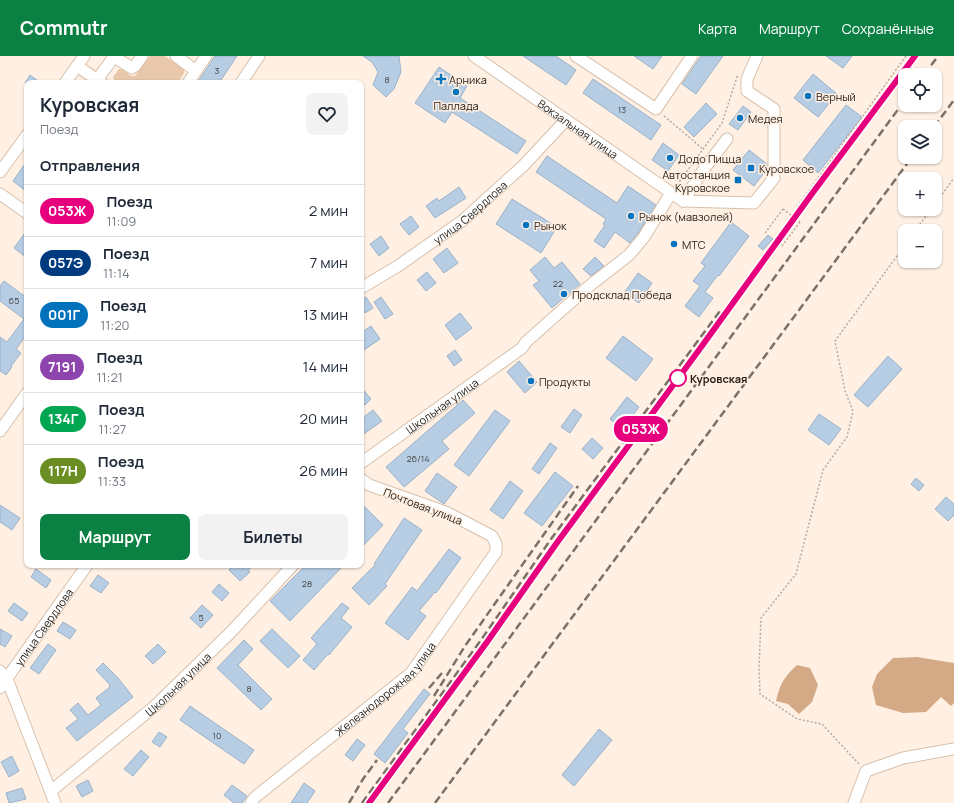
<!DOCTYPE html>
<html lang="ru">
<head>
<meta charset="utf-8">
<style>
  body { margin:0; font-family:Manrope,sans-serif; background:#f2f2f3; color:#1f2937; height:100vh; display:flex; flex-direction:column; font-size:15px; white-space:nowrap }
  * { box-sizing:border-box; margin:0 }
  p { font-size:13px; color:#747a83 }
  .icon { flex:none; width:22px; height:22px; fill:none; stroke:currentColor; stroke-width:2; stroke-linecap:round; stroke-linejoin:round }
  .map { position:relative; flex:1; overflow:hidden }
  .details { position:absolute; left:24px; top:24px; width:340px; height:488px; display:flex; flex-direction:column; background:#fff; border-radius:8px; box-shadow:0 1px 3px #0004 }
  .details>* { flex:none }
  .badge { padding:0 8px; border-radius:13px; font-size:14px; line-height:26px }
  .tools { position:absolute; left:898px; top:12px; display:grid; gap:8px }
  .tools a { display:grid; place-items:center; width:44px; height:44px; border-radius:8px; background:#fff; box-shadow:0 1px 3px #0004; font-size:20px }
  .map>.badge { position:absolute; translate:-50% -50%; box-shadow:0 0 0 2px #fff }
  h2 { padding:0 16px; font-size:15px; line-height:36px }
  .round { display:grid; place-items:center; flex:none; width:42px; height:42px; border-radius:8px; background:#f2f2f3 }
  .overview { display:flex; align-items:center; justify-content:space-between; height:68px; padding:0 16px }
  h1 { font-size:19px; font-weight:700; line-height:30px }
  .action { display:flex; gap:8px; margin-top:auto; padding:8px 16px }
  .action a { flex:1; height:46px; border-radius:8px; background:#0b8043; color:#fff; font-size:16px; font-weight:700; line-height:46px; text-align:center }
  .action a+a { background:#f2f2f3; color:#1f2937 }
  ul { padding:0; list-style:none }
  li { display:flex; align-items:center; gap:12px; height:52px; padding:0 16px; border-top:1px solid #e0e1e3 }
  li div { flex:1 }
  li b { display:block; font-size:15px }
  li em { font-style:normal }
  li .badge { min-width:44px; font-weight:700; text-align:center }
  header { display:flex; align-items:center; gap:24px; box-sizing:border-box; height:56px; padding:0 20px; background:#0b8043; color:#fff }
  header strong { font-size:19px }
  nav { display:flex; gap:22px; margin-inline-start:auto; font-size:14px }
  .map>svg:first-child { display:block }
</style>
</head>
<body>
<header>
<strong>Commutr</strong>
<nav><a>Карта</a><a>Маршрут</a><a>Сохранённые</a></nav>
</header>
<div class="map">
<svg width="954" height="747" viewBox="0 0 954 747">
  <rect width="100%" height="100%" fill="#fff0e3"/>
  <!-- green -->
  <path fill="#e8c7aa" d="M150 0H165L184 13V17L178 27H118L114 24 113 21 119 13H122L131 20H135Z"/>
  <!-- water -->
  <g fill="#d3aa85">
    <path d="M917 601 954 607V647L951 650 941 641 926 656 903 657 876 649 872 631 877 618 893 602Z"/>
    <path d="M797 609 810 612 818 629 812 646 799 658 788 648 776 645C780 628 784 621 797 609Z"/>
  </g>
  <!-- building -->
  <g fill="#b6cde3" stroke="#9cb2c8">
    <path d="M215 0H237L219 27H197Z"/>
    <path d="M363 0H399L401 16 394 33 386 41 373 29 378 16 372 6Z"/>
    <path d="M523 0H556L576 14 566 29Z"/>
    <path d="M634 0H662L653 13Z"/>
    <path d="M701 0H723L696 38 682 28Z"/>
    <path d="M826 0H852L843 12Z"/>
    <path d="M439 11 467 30 460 42 526 85 517 98 452 56 445 67 415 47Z"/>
    <path d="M813 18 837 38 818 61 794 42Z"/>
    <path d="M30 19 41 27H25Z"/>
    <path d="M593 23 661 69 651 84 583 37Z"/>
    <path d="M706 47 717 58 694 81 684 71Z"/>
    <path d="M846 49 862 61 818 117 803 104Z"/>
    <path d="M743 50 751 56 738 74 729 68Z"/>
    <path d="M663 87 679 99 668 115 652 104Z"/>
    <path d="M749 94 767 108V113L754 130 733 114Z"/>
    <path d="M547 100 617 147 628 130 656 149 638 177 630 187 615 176 604 192 594 185 605 169 603 168 606 163 536 116Z"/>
    <path d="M27 105V136L13 125Z"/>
    <path d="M459 131 466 142 435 162 426 150 437 142 439 145Z"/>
    <path d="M512 143 557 171 541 197 496 168Z"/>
    <path d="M411 160 419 171 409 179 400 168Z"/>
    <path d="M731 166 749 180 719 220 718 219 705 236 713 242 699 261 685 250 700 230 693 225 705 210 701 207Z"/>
    <path d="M27 174V202L14 192Z"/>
    <path d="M768 179 773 183 763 194 758 190Z"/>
    <path d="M381 180 389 192 379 200 370 188Z"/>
    <path d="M447 192 458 207 444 217 433 203Z"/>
    <path d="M545 201 554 212 562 206 580 228 552 252 533 229 539 225 530 214Z"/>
    <path d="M595 201 604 210 591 220 583 213Z"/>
    <path d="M427 216 436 227 426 235 417 224Z"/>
    <path d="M638 217 652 227 639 247 624 237Z"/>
    <path d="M4 225 27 242V278L16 293 21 297 11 310 12 311 6 319 0 315V281L7 286 24 263 0 245V230Z"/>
    <path d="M366 241 373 252 365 257 361 250V244Z"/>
    <path d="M381 241 393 258 385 263 374 246Z"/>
    <path d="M460 257 472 272 456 284 445 269Z"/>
    <path d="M371 270 380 283 361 296V277Z"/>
    <path d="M623 280 653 303 636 325 606 302Z"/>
    <path d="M455 294 462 304 454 310 447 300Z"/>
    <path d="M888 300 902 313 868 351 854 339Z"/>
    <path d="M519 305 537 326 525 337 507 316Z"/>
    <path d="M361 331 371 343 365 349 361 345Z"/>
    <path d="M627 341 639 351 622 373 610 363Z"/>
    <path d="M463 344 475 357 442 385 449 393 404 431 386 411Z"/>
    <path d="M574 353 582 359 570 377 561 371Z"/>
    <path d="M373 354 382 365 361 380V363Z"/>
    <path d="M495 354 510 365 469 420 454 409Z"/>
    <path d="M819 358 841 373 829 389 808 374Z"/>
    <path d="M592 382 603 392 593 403 582 393Z"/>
    <path d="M550 387 557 392 539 418 532 413Z"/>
    <path d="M555 416 573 430 542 470 524 457Z"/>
    <path d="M437 417 457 431 444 448 425 435Z"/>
    <path d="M916 422 924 429 919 435 911 428Z"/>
    <path d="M510 425 523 435 503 463 490 454Z"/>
    <path d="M946 441 954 448V459L948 465 935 453Z"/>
    <path d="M361 447 383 469 361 492Z"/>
    <path d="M0 449 20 462 12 474 0 466Z"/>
    <path d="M404 462 422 474 385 528 387 530 369 549 352 532 375 509 374 508Z"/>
    <path d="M449 493 461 502 436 537 435 536 419 555 426 560 408 584 385 567 412 531 417 535Z"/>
    <path d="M233 509H253L248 515 250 516 240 525 229 514Z"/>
    <path d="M306 509H344L290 565 270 545Z"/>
    <path d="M36 513 51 524 46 532 31 521Z"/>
    <path d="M98 519 109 527 101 537 90 530Z"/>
    <path d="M219 528 229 537 222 545 212 536Z"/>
    <path d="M14 547 28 557 22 565 8 555Z"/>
    <path d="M342 547 349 552 341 562 352 571 329 599 328 598 314 614 303 604 317 588 311 582Z"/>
    <path d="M202 549 213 559 201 572 190 562Z"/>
    <path d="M63 566 76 574 70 583 57 575Z"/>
    <path d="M0 573 12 580 5 591 0 588Z"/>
    <path d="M272 573 300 600 288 612 260 585Z"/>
    <path d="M244 584 253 593 238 609 272 643 261 654 217 612Z"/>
    <path d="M48 588 56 594 39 618 30 612Z"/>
    <path d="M158 588 166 596 153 608 145 600Z"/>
    <path d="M103 607 118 622 133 641 77 685 66 672 78 663 70 654 78 647 88 659 101 649 96 642 110 631 109 630 110 629 96 614Z"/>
    <path d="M424 633 430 638 403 673 408 677 385 707 374 698Z"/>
    <path d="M190 650 254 694 244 708 180 664Z"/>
    <path d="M599 673 612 684 574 730 562 719Z"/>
    <path d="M159 676 167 681 160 691 152 686Z"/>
    <path d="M357 683 365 689 353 705 345 699Z"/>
    <path d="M141 694 149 701 133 720 124 713Z"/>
    <path d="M12 700 19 715 9 721 1 706Z"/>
    <path d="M88 724 93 735 82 741 76 730Z"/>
    <path d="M304 727 315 735 307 747H291Z"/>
    <path d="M232 729 247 740 242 747H234L224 739Z"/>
    <path d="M22 732 26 743 9 747 6 737Z"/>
  </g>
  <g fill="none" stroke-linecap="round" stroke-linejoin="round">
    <!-- minor casing -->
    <g stroke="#d8c0ab" stroke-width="13">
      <g id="minor">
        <path d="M176 0 196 15"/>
        <path id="s1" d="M474 0 683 145"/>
        <path d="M576 0 656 53 692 0"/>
        <path d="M77 10 102 27"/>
        <path d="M97 24 113 2H116L132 12 135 10 142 0"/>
        <path d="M65 27 84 0"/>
        <path d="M188 27 206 0"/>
        <path d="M241 27 259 0"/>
        <path d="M0 116 27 79"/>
        <path d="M0 138 27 157"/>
        <path d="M683 145 754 147 774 122V53L747 35V23L757 0"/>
        <path d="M683 145 704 113 727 83"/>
        <path id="s2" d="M361 232 398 210 462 165 523 110 566 64"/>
        <path d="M0 375 27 337"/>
        <path id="s3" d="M361 407 522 292 526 286 588 231 629 199 644 181 671 137"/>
        <path d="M0 615 7 623 55 747"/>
        <path id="s4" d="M0 632 87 509"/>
        <path id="s5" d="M51 735 155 650 231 576 293 509"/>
        <path id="s6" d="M251 747 254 742 411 617 496 496V488L492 480 448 457 369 429 361 423"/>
        <path d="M854 747 866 715 903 702 954 693"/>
      </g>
    </g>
    <!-- path -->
    <g stroke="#b7aa9f" stroke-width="1.5" stroke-dasharray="2 2" stroke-linecap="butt">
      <path d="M664 60 703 93"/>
      <path d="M677 129 722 67 738 18"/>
      <path d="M935 148 954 122"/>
      <path d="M797 151 906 0"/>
      <path d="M915 175 931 153"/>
      <path d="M765 177 783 153"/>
      <path d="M782 190 800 166"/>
      <path d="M859 708 822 668 797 663 760 638 759 612 761 562 796 518 823 414 847 381 853 355 845 335 835 285 905 189"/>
    </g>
    <!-- minor -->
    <use href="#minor" stroke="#fff" stroke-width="11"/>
    <!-- rail -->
    <g stroke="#7c7167" stroke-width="2.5" stroke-dasharray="8 4" stroke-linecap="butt">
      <path d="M924 19 938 0"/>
      <path d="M934 71 954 44"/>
      <path d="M429 632 442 617"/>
      <path d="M434 640 465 590 578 430"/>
      <path d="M349 747 363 723 377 704"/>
      <path d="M362 747 481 584 551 483 720 255"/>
      <path d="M369 747 487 587 556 488 699 294 811 139 915 0"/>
      <path d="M388 747 905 44"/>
      <path d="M435 747 912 101"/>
    </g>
    <!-- path-bridge -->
    <path stroke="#b7aa9f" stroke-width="1.5" stroke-dasharray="2 2" stroke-linecap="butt" d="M783 153 800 166"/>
  </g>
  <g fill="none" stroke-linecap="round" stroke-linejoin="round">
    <!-- line casing -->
    <g stroke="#fff" stroke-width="9">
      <path id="line" d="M369 747 487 586 556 488 699 294 811 139 915 0"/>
    </g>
    <!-- line -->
    <use href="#line" stroke="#e6007e" stroke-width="6"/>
  </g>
  <!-- markers -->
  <g fill="#0473be" stroke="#fff0e3" stroke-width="1.5">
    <path d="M439 17h4v4h4v4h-4v4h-4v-4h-4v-4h4z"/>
    <circle cx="456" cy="36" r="4"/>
    <circle cx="808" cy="40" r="4"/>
    <circle cx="740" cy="62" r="4"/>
    <circle cx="670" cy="102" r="4"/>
    <rect x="747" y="108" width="8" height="8" rx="2"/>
    <rect x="734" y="120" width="8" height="8" rx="2"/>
    <circle cx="631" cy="160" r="4"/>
    <circle cx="526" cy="169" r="4"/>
    <circle cx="674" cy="188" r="4"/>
    <circle cx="564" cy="238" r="4"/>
    <circle cx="531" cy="325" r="4"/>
  </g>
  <circle fill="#fff" stroke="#e6007e" stroke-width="2" cx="678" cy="322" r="8"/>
  <g text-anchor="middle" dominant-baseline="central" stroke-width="3" stroke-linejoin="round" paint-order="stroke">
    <!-- number labels -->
    <g font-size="9" fill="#484847">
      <text x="217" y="14">3</text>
      <text x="387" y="23">8</text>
      <text x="622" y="53">13</text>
      <text x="558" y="227">22</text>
      <text x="14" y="244">65</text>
      <text x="418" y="402">26/14</text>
      <text x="307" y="527">28</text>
      <text x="201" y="561">5</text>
      <text x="249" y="632">8</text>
      <text x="217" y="679">10</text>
    </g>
    <!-- poi labels -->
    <g font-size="11" fill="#241b13" stroke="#fff0e3" text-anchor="start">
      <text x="449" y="23">Арника</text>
      <text x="816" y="40">Верный</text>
      <text x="456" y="49" text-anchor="middle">Паллада</text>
      <text x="748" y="62">Медея</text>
      <text x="678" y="102">Додо Пицца</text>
      <text x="759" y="112">Куровское</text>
      <text x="730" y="118" text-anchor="end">Автостанция<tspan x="730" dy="13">Куровское</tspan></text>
      <text x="639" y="160">Рынок (мавзолей)</text>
      <text x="534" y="169">Рынок</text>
      <text x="682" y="188">МТС</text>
      <text x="572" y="238">Продсклад Победа</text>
      <text x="539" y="325">Продукты</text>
    </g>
    <!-- street labels -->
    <g font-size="11" fill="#241b13" stroke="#fff0e3">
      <text stroke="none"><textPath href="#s1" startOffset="127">Вокзальная улица</textPath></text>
      <text stroke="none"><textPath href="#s2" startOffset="133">улица Свердлова</textPath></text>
      <text stroke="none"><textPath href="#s3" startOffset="99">Школьная улица</textPath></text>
      <text transform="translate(423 450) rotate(21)">Почтовая улица</text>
      <text stroke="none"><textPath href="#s4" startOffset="75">улица Свердлова</textPath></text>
      <text stroke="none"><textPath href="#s5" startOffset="166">Школьная улица</textPath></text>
      <text stroke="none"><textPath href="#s6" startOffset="177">Железнодорожная улица</textPath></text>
    </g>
    <!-- stop labels -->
    <g font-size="11" font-weight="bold" fill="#241b13" stroke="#fff0e3" text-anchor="start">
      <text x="690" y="322">Куровская</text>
    </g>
  </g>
</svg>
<div class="tools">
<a><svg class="icon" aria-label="locate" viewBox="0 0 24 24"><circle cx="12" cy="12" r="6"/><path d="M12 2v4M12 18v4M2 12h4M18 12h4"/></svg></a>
<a><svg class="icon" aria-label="layers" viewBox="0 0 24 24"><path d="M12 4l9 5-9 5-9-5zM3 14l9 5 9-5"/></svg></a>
<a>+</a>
<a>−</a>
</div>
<b class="badge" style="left:641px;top:373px;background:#e6007e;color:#fff">053Ж</b>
<section class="details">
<div class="overview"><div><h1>Куровская</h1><p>Поезд</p></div><a class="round"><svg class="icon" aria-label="heart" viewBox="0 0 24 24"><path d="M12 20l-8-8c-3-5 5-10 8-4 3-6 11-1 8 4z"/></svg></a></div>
<h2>Отправления</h2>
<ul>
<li><span class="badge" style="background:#e6007e;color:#fff">053Ж</span><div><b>Поезд</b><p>11:09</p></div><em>2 мин</em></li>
<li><span class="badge" style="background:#003b80;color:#fff">057Э</span><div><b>Поезд</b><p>11:14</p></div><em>7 мин</em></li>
<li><span class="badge" style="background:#0072bc;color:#fff">001Г</span><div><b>Поезд</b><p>11:20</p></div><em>13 мин</em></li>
<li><span class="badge" style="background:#8e44ad;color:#fff">7191</span><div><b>Поезд</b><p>11:21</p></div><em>14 мин</em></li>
<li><span class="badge" style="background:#00a651;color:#fff">134Г</span><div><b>Поезд</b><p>11:27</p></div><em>20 мин</em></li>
<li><span class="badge" style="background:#6b8e23;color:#fff">117Н</span><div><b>Поезд</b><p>11:33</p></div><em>26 мин</em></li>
</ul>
<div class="action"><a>Маршрут</a><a>Билеты</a></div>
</section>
</div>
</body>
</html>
